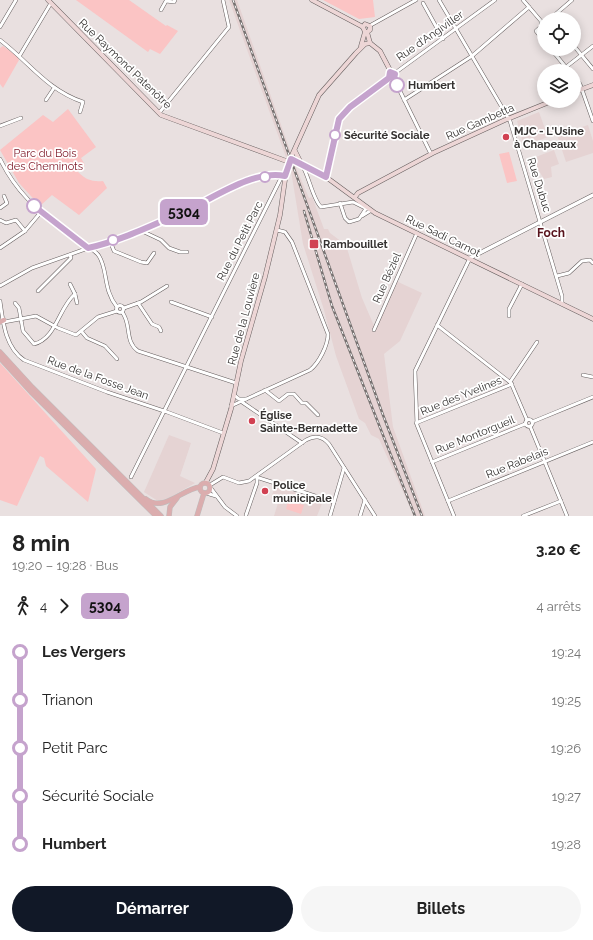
<!DOCTYPE html>
<html lang="fr">
<head>
<meta charset="utf-8">
<style>
  body { margin:0; font-family:Raleway,sans-serif; background:#f6f6f6; color:#222; height:100vh; display:flex; flex-direction:column; font-size:15px; white-space:nowrap }
  * { box-sizing:border-box; margin:0 }
  p { font-size:13px; color:#767676 }
  .icon { flex:none; width:22px; height:22px; fill:none; stroke:currentColor; stroke-width:2; stroke-linecap:round; stroke-linejoin:round }
  .map { position:relative; height:516px; overflow:hidden }
  .drawer { display:flex; flex-direction:column; background:#fff; flex:1 }
  .drawer>* { flex:none }
  .badge { padding:0 8px; border-radius:6px; font-size:14px; line-height:26px }
  .buttons { position:absolute; left:537px; top:12px; display:grid; gap:8px }
  .buttons a { display:grid; place-items:center; width:44px; height:44px; border-radius:50%; background:#fff; box-shadow:0 2px 10px #0003; font-size:20px }
  .map>.badge { position:absolute; translate:-50% -50%; box-shadow:0 0 0 2px #fff }
  .legs { display:flex; align-items:center; gap:6px; height:44px; padding:0 12px; font-size:13px }
  .legs p { margin-inline-start:auto }
  .overview { display:flex; align-items:center; justify-content:space-between; height:68px; padding:0 12px }
  h1 { font-size:22px; font-weight:700; line-height:30px }
  .primary-button { display:flex; gap:8px; margin-top:auto; padding:8px 12px }
  .primary-button a { flex:1; height:46px; border-radius:24px; background:#111827; color:#fff; font-size:16px; font-weight:700; line-height:46px; text-align:center }
  .primary-button a+a { background:#f6f6f6; color:#222 }
  ul { padding:0 12px; list-style:none }
  li { display:flex; align-items:center; gap:14px; height:48px; font-size:15px }
  li i { display:grid; place-items:center; width:6px; height:100%; margin:0 5px; background:currentColor }
  li i::after { content:''; width:10px; height:10px; margin:-5px; border:3px solid; border-radius:50%; background:#fff }
  li p { margin-inline-start:auto }
  li:first-child i { background:linear-gradient(#0000 50%,currentColor 0) }
  li:last-child i { background:linear-gradient(currentColor 50%,#0000 0) }
  .map>svg:first-child { display:block }
</style>
</head>
<body>
<div class="map">
<svg width="593" height="516" viewBox="0 0 593 516">
  <rect width="100%" height="100%" fill="#e9e0e0"/>
  <!-- built -->
  <g fill="#e5d3d3">
    <path d="M229 0H237L297 170 309 198 312 197 314 202 324 229H328L330 233 346 245 362 298 375 328 396 281 422 293 400 341 384 354 393 427 425 516H414L379 439 371 435 365 423 359 419 336 356 324 310 303 244 291 171Z"/>
    <path d="M539 112 548 137 524 146 517 121Z"/>
    <path d="M588 125 593 141V153L566 162 557 135Z"/>
    <path d="M554 150 559 164 551 167 552 177 544 179 539 171H531L528 160Z"/>
    <path d="M169 435 191 443 180 476 195 483 169 498 158 501 144 492Z"/>
    <path d="M275 486 323 501 317 516H274L278 503 271 498Z"/>
  </g>
  <!-- green -->
  <g fill="#fbc4c4">
    <path d="M76 0H129L166 26 167 25 178 31 160 54 150 49 148 52Z"/>
    <path d="M323 0H373L375 17 359 19Z"/>
    <path d="M3 46 17 56 19 60 3 88 0 84V48Z"/>
    <path d="M68 109 96 147 81 158 85 165 78 172C86 180 93 182 103 181L107 188 79 215 52 195 40 206 19 183 0 150 43 115 53 122Z"/>
    <path d="M509 152 517 181 507 183 499 154Z"/>
    <path d="M0 363 96 469 88 502 46 466 44 458 40 456 17 506 0 500Z"/>
    <path d="M288 501 304 505 301 514 286 509Z"/>
  </g>
  <g fill="none" stroke-linecap="round" stroke-linejoin="round">
    <!-- minor casing -->
    <g stroke="#655e5e" stroke-width="4">
      <g id="minor">
        <path d="M439 0 510 121 562 296V304"/>
        <path d="M523 0 541 21V27"/>
        <path d="M423 3 438 30"/>
        <path d="M161 10 166 1 174 2 175 0"/>
        <path d="M550 19 572 0"/>
        <path d="M544 24 536 31 544 41"/>
        <path d="M371 25 416 0"/>
        <path d="M0 27 16 0"/>
        <path d="M439 33 443 39"/>
        <path d="M0 40C29 62 47 90 83 102L80 112"/>
        <path d="M574 46 593 69"/>
        <path d="M551 49 569 71"/>
        <path d="M20 55 51 3"/>
        <path d="M566 67 593 46"/>
        <path d="M395 73 495 0"/>
        <path d="M574 77 580 84 593 121"/>
        <path d="M394 79 431 154"/>
        <path d="M46 100 54 88"/>
        <path d="M404 100 472 56 529 7"/>
        <path d="M159 113 229 27 223 0"/>
        <path d="M0 126 21 118"/>
        <path d="M0 159C15 190 37 211 65 230 72 236 95 249 99 256 108 270 103 290 117 307"/>
        <path d="M302 165C309 176 313 200 321 207L353 202 367 209"/>
        <path d="M340 203 345 218 349 222 359 219 367 207"/>
        <path d="M0 208 7 203 4 196"/>
        <path d="M362 216 370 211"/>
        <path d="M0 220 6 223 16 220 25 231"/>
        <path d="M142 229 144 232 161 240 169 248 180 252H187"/>
        <path d="M110 241 114 251 141 262 147 263 154 253"/>
        <path d="M0 248 25 231 41 212"/>
        <path d="M557 276 569 273 582 261 590 260 593 263"/>
        <path d="M70 284 75 294"/>
        <path d="M0 286 32 268 142 229 184 212 248 181 274 175 284 176"/>
        <path d="M38 291 71 258 70 255"/>
        <path d="M0 301C3 322 5 347 24 360L107 392 167 412 223 433"/>
        <path d="M171 302 212 317"/>
        <path d="M15 303 19 308 23 331 34 344C56 339 59 307 75 294L77 303"/>
        <path d="M138 303 152 324 159 327 161 331"/>
        <circle cx="120" cy="309" r="3.5"/>
        <path d="M124 308 141 302 167 286"/>
        <path d="M122 312C132 324 124 341 138 351L236 383"/>
        <path d="M509 316V309L522 284"/>
        <path d="M4 322 36 316 58 328 76 335 98 317 117 311"/>
        <path d="M437 325 511 383 527 420"/>
        <path d="M374 330 417 233"/>
        <path d="M82 332 87 338 105 346 117 359"/>
        <path d="M583 375 593 377"/>
        <path d="M510 382 537 342"/>
        <path d="M265 390 279 401 288 394H294L302 403H306L318 415"/>
        <path d="M234 395 239 399H246"/>
        <path d="M242 402 302 443"/>
        <path d="M231 406 310 370C319 363 328 345 328 334L292 242 285 232 277 230"/>
        <circle cx="529" cy="423" r="3.5"/>
        <path d="M532 422 593 397"/>
        <path d="M416 423 512 384"/>
        <path d="M530 426 567 516"/>
        <path d="M432 462 525 424"/>
        <path d="M131 477 282 176"/>
        <path d="M256 477 334 502"/>
        <path d="M210 485 223 477 239 483 249 481 306 440C315 435 322 436 329 444L375 516"/>
        <path d="M210 487 225 507 237 516"/>
        <path d="M206 493 216 496"/>
        <path d="M448 501 593 442"/>
        <path d="M246 515 257 483V479"/>
        <path d="M330 516 344 468"/>
        <path d="M360 516 365 500"/>
        <path d="M454 516 417 425 415 371 470 258"/>
        <path d="M523 516 561 501"/>
      </g>
    </g>
    <!-- tertiary casing -->
    <g stroke="#655e5e" stroke-width="4.5">
      <path id="tertiary" d="M470 258 593 195"/>
    </g>
    <!-- secondary casing -->
    <g stroke="#655e5e" stroke-width="5">
      <g id="secondary">
        <path d="M48 0 161 115 289 162"/>
        <path d="M312 0 363 27"/>
        <path d="M363 27 365 24 370 26V30L367 32"/>
        <path d="M367 32 370 43"/>
        <path d="M370 43 380 51 391 72"/>
        <path d="M361 46 365 32 363 27"/>
        <path d="M389 78 393 79 395 77V73L391 72"/>
        <path d="M574 92 593 85"/>
        <path d="M295 151 301 163"/>
        <path d="M291 159 326 177 375 213 593 319"/>
        <path d="M326 177 339 119 350 107 389 78"/>
        <path d="M355 197 358 193 433 153 505 120 552 101"/>
        <path d="M206 482 213 469 231 409 241 361 265 277 280 215 287 166 319 95 356 53 365 44 370 43"/>
      </g>
    </g>
    <!-- primary casing -->
    <g stroke="#bebdbd" stroke-width="5.5">
      <g id="primary">
        <path d="M0 322 4 320"/>
        <path d="M0 352 32 387 161 516"/>
        <path d="M0 358 31 392 156 516"/>
        <circle cx="205" cy="488" r="5"/>
        <path d="M146 499C163 513 182 489 200 487"/>
        <path d="M169 516 170 507 177 498"/>
        <path d="M197 516 204 493"/>
      </g>
    </g>
    <!-- minor -->
    <use href="#minor" stroke="#fff" stroke-width="3"/>
    <!-- tertiary -->
    <use href="#tertiary" stroke="#fff" stroke-width="3.5"/>
    <!-- secondary -->
    <use href="#secondary" stroke="#edd6d6" stroke-width="4"/>
    <!-- primary -->
    <use href="#primary" stroke="#dbadae" stroke-width="4.5"/>
    <!-- rail casing -->
    <g stroke="#777271" stroke-width="2.5">
      <g id="rail">
        <path d="M233 0 383 415 422 516"/>
        <path d="M304 211 332 306 415 516"/>
      </g>
    </g>
    <!-- rail -->
    <use href="#rail" stroke="#fff" stroke-width="1" stroke-dasharray="3" stroke-linecap="butt"/>
  </g>
  <g fill="none" stroke-linecap="round" stroke-linejoin="round">
    <!-- line-1 casing -->
    <g stroke="#fff" stroke-width="9">
      <path id="line-1" d="M34 206 88 248C120 241 153 225 183 212 211 200 253 169 285 176L291 159 326 177 339 119 350 107 389 78 390 72 395 74 394 79 397 85"/>
    </g>
    <!-- line-1 -->
    <use href="#line-1" stroke="#c5a3cd" stroke-width="6"/>
  </g>
  <!-- markers -->
  <g fill="#fff" stroke="#c5a3cd" stroke-width="2">
    <circle cx="397" cy="85" r="7"/>
    <circle cx="335" cy="135" r="5"/>
    <circle cx="265" cy="177" r="5"/>
    <circle cx="34" cy="206" r="7"/>
    <circle cx="113" cy="240" r="5"/>
  </g>
  <g fill="#d14152" stroke="#fff" stroke-width="1.5">
    <circle cx="506" cy="137" r="4"/>
    <rect x="309" y="239" width="10" height="10" rx="2"/>
    <circle cx="252" cy="421" r="4"/>
    <circle cx="265" cy="491" r="4"/>
  </g>
  <g text-anchor="middle" dominant-baseline="central" stroke-width="3.5" stroke-linejoin="round" paint-order="stroke">
    <!-- street labels -->
    <g font-size="11" fill="#353231" stroke="#fff">
      <text transform="translate(430 36) rotate(-35)">Rue d'Angiviller</text>
      <text transform="translate(125 64) rotate(44)">Rue Raymond Patenôtre</text>
      <text transform="translate(480 122) rotate(-24)">Rue Gambetta</text>
      <text transform="translate(539 185) rotate(73)">Rue Dubuc</text>
      <text transform="translate(443 236) rotate(26)">Rue Sadi Carnot</text>
      <text transform="translate(240 241) rotate(-63)">Rue du Petit Parc</text>
      <text transform="translate(387 278) rotate(-66)">Rue Béziel</text>
      <text transform="translate(244 319) rotate(-75)">Rue de la Louvière</text>
      <text transform="translate(98 378) rotate(20)">Rue de la Fosse Jean</text>
      <text transform="translate(461 396) rotate(-22)">Rue des Yvelines</text>
      <text transform="translate(475 435) rotate(-22)">Rue Montorgueil</text>
      <text transform="translate(517 463) rotate(-22)">Rue Rabelais</text>
    </g>
    <!-- stop labels -->
    <g font-size="11" font-weight="bold" fill="#353231" stroke="#fff" text-anchor="start">
      <text x="408" y="85">Humbert</text>
      <text x="344" y="135">Sécurité Sociale</text>
    </g>
    <!-- poi labels -->
    <g font-size="11" font-weight="bold" fill="#353231" stroke="#fff" text-anchor="start">
      <text x="514" y="131">MJC - L'Usine<tspan x="514" dy="13">à Chapeaux</tspan></text>
      <text x="323" y="244">Rambouillet</text>
      <text x="260" y="415">Église<tspan x="260" dy="13">Sainte-Bernadette</tspan></text>
      <text x="273" y="485">Police<tspan x="273" dy="13">municipale</tspan></text>
    </g>
    <!-- park labels -->
    <g font-size="11" fill="#801c2b" stroke="#fff">
      <text x="45" y="153">Parc du Bois<tspan x="45" dy="13">des Cheminots</tspan></text>
    </g>
    <!-- neighbourhood labels -->
    <g font-size="12" font-weight="bold" fill="#58131c" stroke="#fff">
      <text x="551" y="233">Foch</text>
    </g>
  </g>
</svg>
<div class="buttons">
<a><svg class="icon" aria-label="locate" viewBox="0 0 24 24"><circle cx="12" cy="12" r="6"/><path d="M12 2v4M12 18v4M2 12h4M18 12h4"/></svg></a>
<a><svg class="icon" aria-label="layers" viewBox="0 0 24 24"><path d="M12 4l9 5-9 5-9-5zM3 14l9 5 9-5"/></svg></a>
</div>
<b class="badge" style="left:184px;top:212px;background:#c5a3cd;color:#111">5304</b>
</div>
<section class="drawer">
<div class="overview"><div><h1>8 min</h1><p>19:20 – 19:28 · Bus</p></div><b>3.20 €</b></div>
<div class="legs"><svg class="icon" aria-label="walk" viewBox="0 0 24 24"><circle cx="13" cy="4" r="2"/><path d="M13 8l-2 6 4 7M11 14l-3 7M7 12l3-4h3l4 4"/></svg>4<svg class="icon" aria-label="forward" viewBox="0 0 24 24"><path d="M9 5l7 7-7 7"/></svg><b class="badge" style="background:#c5a3cd;color:#111">5304</b><p>4 arrêts</p></div>
<ul>
<li><i style="color:#c5a3cd"></i><b>Les Vergers</b><p>19:24</p></li>
<li><i style="color:#c5a3cd"></i><span>Trianon</span><p>19:25</p></li>
<li><i style="color:#c5a3cd"></i><span>Petit Parc</span><p>19:26</p></li>
<li><i style="color:#c5a3cd"></i><span>Sécurité Sociale</span><p>19:27</p></li>
<li><i style="color:#c5a3cd"></i><b>Humbert</b><p>19:28</p></li>
</ul>
<div class="primary-button"><a>Démarrer</a><a>Billets</a></div>
</section>
</body>
</html>
